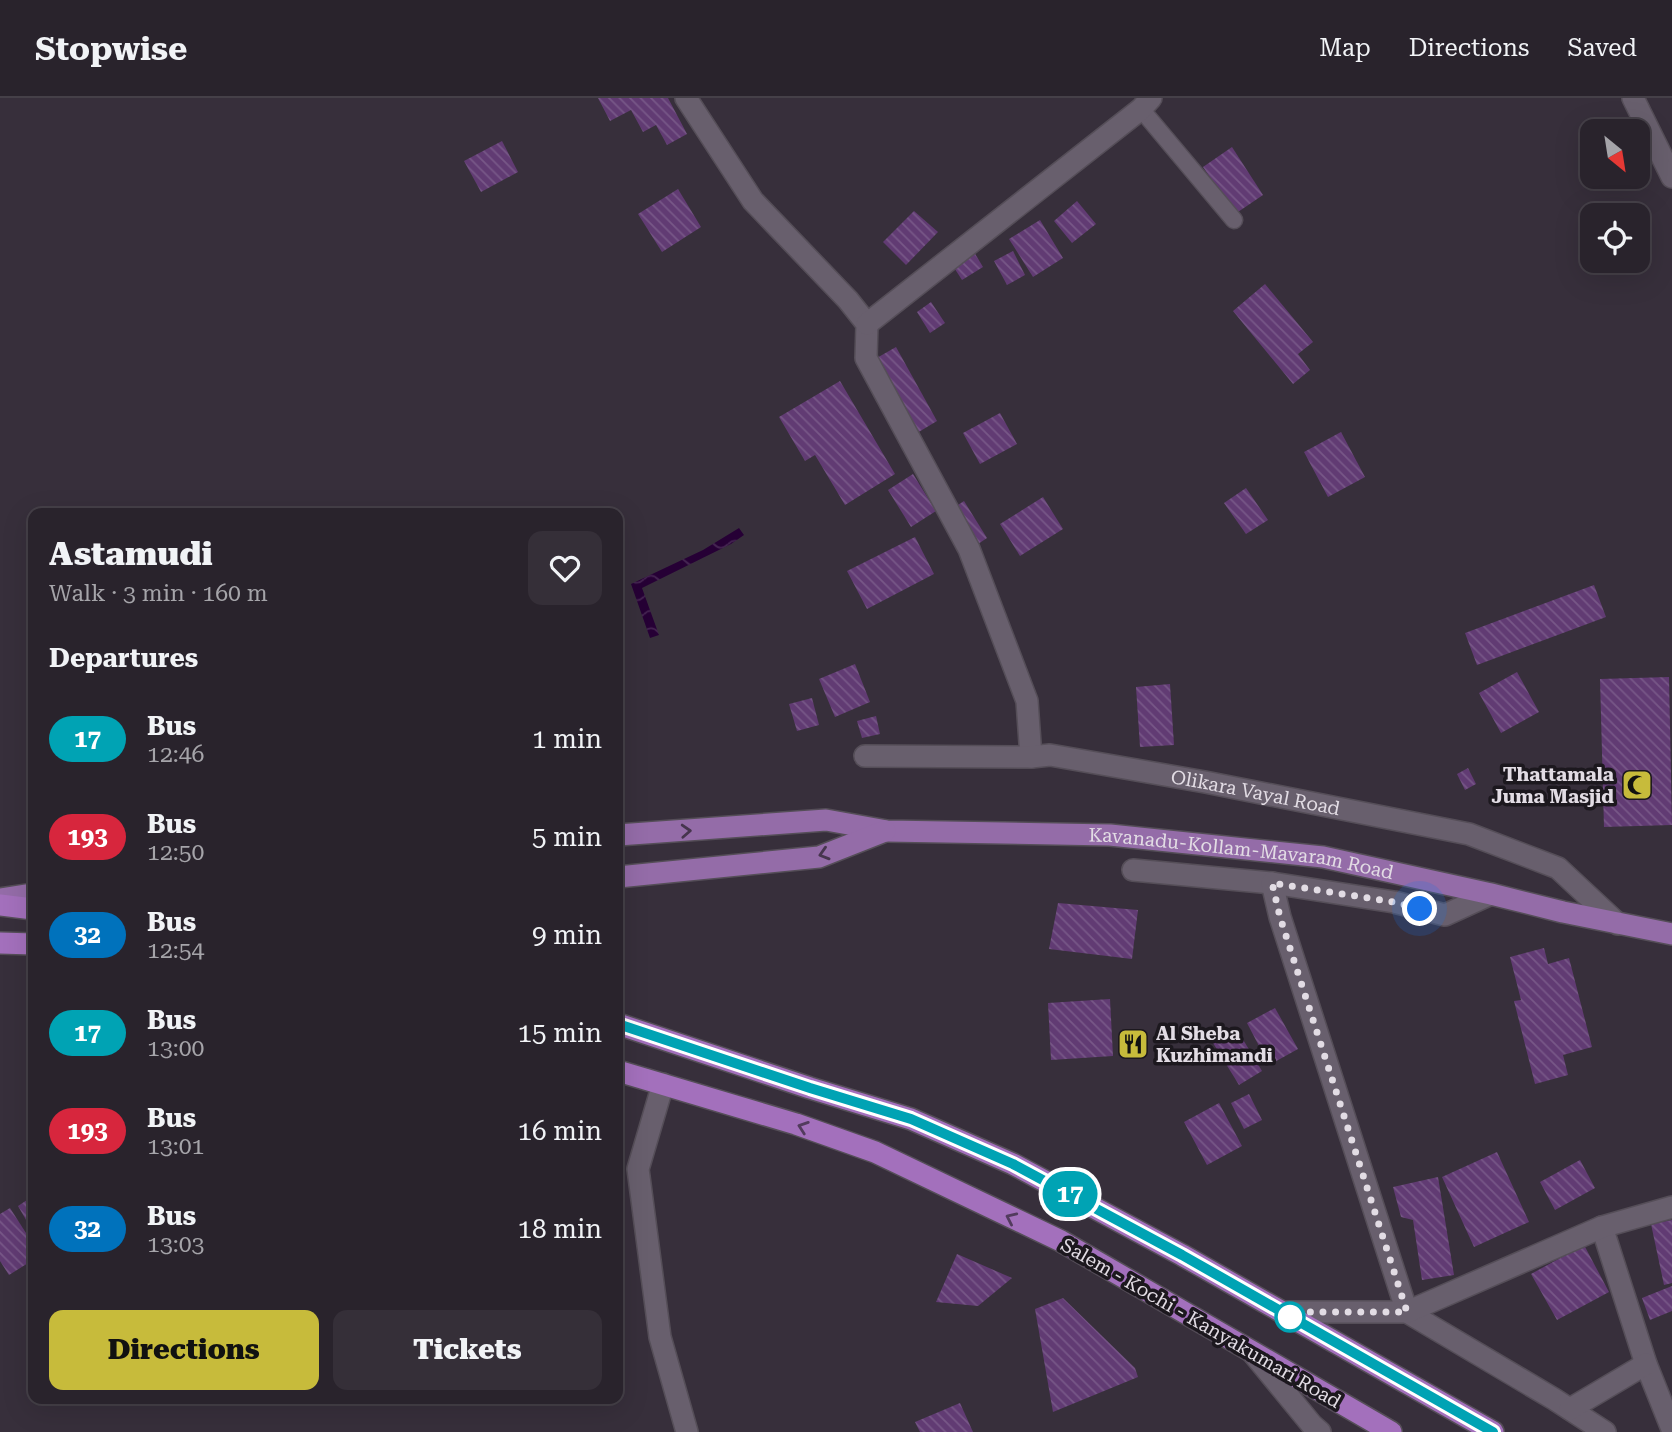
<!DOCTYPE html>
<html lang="en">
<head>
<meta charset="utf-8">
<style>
  body { margin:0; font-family:"Roboto Serif",serif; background:#352f38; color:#f1f3f6; height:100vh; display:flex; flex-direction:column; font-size:26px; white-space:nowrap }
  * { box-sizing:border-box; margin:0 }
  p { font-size:23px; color:#a5a4a9 }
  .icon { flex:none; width:38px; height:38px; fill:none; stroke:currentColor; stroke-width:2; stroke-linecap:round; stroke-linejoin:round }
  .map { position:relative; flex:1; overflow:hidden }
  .drawer { position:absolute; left:28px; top:410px; width:595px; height:896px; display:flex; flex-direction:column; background:#29232c; border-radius:14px; box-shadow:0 7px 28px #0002,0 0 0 2px #454048 }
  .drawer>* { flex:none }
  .badge { padding:0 14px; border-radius:23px; font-size:24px; line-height:46px }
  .needle { width:46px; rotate:150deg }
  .fabs { position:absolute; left:1580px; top:21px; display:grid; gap:14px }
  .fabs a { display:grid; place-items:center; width:70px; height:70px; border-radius:14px; background:#29232c; box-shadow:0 7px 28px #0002,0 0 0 2px #454048; font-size:35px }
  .you { position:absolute; width:35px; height:35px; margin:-18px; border:5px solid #fff; border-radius:50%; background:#1a73e8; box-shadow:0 0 0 10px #1a73e833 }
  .map>.badge { position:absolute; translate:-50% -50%; box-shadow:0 0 0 4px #fff }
  h2 { padding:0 21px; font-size:26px; line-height:63px }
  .round { display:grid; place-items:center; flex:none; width:74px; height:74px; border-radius:14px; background:#352f38 }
  .head { display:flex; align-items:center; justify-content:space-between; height:119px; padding:0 21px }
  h1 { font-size:33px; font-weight:800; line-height:52px }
  .cta { display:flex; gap:14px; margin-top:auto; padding:14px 21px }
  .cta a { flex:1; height:80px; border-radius:14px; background:#c7bb3b; color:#111; font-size:28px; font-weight:800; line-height:80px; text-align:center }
  .cta a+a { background:#352f38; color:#f1f3f6 }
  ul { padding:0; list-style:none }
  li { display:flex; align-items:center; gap:21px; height:98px; padding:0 21px }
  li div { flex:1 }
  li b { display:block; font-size:26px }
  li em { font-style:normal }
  li .badge { min-width:77px; font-weight:700; text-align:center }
  header { display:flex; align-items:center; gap:42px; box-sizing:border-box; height:98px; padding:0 35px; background:#29232c; border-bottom:2px solid #454048 }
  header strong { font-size:33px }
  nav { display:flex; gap:38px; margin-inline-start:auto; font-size:24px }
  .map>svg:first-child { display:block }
</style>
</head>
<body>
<header>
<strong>Stopwise</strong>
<nav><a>Map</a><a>Directions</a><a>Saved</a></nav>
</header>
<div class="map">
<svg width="1672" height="1334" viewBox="0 0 1672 1334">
  <defs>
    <pattern id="water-waves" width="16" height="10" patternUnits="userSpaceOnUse" patternTransform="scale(1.75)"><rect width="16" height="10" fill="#260035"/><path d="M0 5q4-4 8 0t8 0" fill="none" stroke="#452552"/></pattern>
    <pattern id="building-back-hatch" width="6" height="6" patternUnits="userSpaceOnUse" patternTransform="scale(1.75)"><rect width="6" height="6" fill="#613b73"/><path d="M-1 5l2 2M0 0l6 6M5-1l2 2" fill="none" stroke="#775787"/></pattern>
  </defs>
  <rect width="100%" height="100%" fill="#372f3b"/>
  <!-- water -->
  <path fill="url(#water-waves)" d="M739 430 744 437 731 446 642 490 659 537 650 540 631 486 703 452Z"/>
  <!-- building -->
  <g fill="url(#building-back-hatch)">
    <path d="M598 0H668L687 36 667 47 656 27 643 34 631 12 610 23Z"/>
    <path d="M502 43 518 74 481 94 464 63Z"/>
    <path d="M1232 49 1263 97 1235 116 1203 69Z"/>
    <path d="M678 91 701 129 662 154 638 116Z"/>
    <path d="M1077 103 1096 126 1072 145 1054 123Z"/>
    <path d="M914 113 938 134 906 167 883 144Z"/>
    <path d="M1040 122 1063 160 1033 179 1009 141Z"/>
    <path d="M1013 153 1025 177 1007 187 994 163Z"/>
    <path d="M974 154 983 169 962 182 953 168Z"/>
    <path d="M1265 186 1313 244 1298 256 1310 272 1293 286 1233 213Z"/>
    <path d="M931 204 945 225 930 235 917 214Z"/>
    <path d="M896 249 937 323 917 335 875 261Z"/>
    <path d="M840 283 895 376 845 407 815 357 805 363 779 319Z"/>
    <path d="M1000 315 1017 346 980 366 963 335Z"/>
    <path d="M1341 334 1365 379 1328 399 1304 354Z"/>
    <path d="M913 376 936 413 911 429 888 392Z"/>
    <path d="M1246 390 1268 422 1246 436 1224 405Z"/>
    <path d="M1043 399 1063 431 1020 458 1000 426Z"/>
    <path d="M964 403 987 440 975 448 952 411Z"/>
    <path d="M915 439 934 476 867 511 847 473Z"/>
    <path d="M1594 487 1606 519 1477 567 1465 535Z"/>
    <path d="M855 566 870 604 835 619 819 581Z"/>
    <path d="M1517 574 1539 614 1501 635 1479 595Z"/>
    <path d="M1669 579 1672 727 1604 729 1600 581Z"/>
    <path d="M1170 586 1174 647 1140 649 1136 589Z"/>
    <path d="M812 600 819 627 797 633 789 606Z"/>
    <path d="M876 618 880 636 862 640 857 623Z"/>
    <path d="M1468 670 1476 686 1465 692 1457 676Z"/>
    <path d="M1058 805 1138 812 1132 861 1049 851Z"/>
    <path d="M1544 850 1548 866 1569 860 1592 949 1563 957 1568 977 1535 986 1514 903 1521 902 1510 859Z"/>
    <path d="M1110 901 1113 958 1051 962 1048 905Z"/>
    <path d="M1275 910 1298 951 1269 967 1247 925Z"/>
    <path d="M1236 930 1262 973 1239 987 1213 945Z"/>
    <path d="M1249 996 1262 1022 1244 1031 1231 1005Z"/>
    <path d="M1219 1005 1242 1048 1207 1067 1184 1024Z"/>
    <path d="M1497 1054 1529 1124 1474 1149 1442 1079Z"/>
    <path d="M1580 1062 1595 1090 1555 1112 1540 1084Z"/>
    <path d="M1438 1079 1454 1177 1422 1182 1413 1122 1401 1119 1393 1089Z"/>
    <path d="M33 1098V1134L18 1108Z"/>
    <path d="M10 1110 33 1146V1162L9 1177 0 1163V1116Z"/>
    <path d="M1672 1122V1185L1664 1187 1651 1126Z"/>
    <path d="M1584 1147 1609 1194 1557 1222 1531 1176Z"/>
    <path d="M957 1156 1012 1180 978 1208 936 1204Z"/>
    <path d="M1672 1188V1213L1650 1222 1642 1200Z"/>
    <path d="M1063 1200 1135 1270 1138 1279 1053 1314 1035 1211Z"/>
    <path d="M960 1305 973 1334H920L915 1324Z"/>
  </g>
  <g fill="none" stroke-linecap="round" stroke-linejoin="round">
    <!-- service casing -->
    <g stroke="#554e58" stroke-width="19">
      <path id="service" d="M1141 11 1234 122"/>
    </g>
    <!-- minor casing -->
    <g stroke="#554e58" stroke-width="24">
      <g id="minor">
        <path d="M686 0 753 103 848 202 867 226 866 260 969 451 1027 603 1031 659"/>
        <path d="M1633 0 1672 79"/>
        <path d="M867 226 1141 11 1151 0"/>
        <path id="s1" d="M865 658 1031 659 1050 657 1205 684 1469 736 1558 770 1618 826"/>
        <path d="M1133 772 1272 785"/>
        <path d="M1491 796 1445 817 1394 804 1272 785 1280 819 1407 1214 1554 1301 1605 1334"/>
        <path d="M663 986 638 1071 660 1239 687 1334"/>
        <path d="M1602 1129 1646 1266 1672 1331"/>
        <path d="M1282 1214H1407L1602 1129 1672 1109"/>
        <path d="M1252 1254 1312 1327 1320 1334"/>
        <path d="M1570 1311 1646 1266"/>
      </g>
    </g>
    <!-- primary casing -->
    <g stroke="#554e58" stroke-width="24">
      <g id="primary">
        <path id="s2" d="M618 737 826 722 887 733 1110 737 1323 759 1491 796 1563 814 1672 836"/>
        <path d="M618 779 819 759 885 733"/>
        <path d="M0 801 33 796"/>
      </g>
    </g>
    <!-- trunk casing -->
    <g stroke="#554e58" stroke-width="24">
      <g id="trunk">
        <path d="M0 807 33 811"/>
        <path d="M0 845 33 846"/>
        <path d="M618 926 810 990 911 1021 1013 1066 1182 1157 1493 1334"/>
        <path d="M618 973 796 1026 875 1054 1061 1143 1391 1334"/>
      </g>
    </g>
    <!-- service -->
    <use href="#service" stroke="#685f6d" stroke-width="16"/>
    <!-- minor -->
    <use href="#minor" stroke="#685f6d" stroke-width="21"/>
    <!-- primary -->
    <use href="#primary" stroke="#946ca8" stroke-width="21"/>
    <!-- trunk -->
    <use href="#trunk" stroke="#a370bc" stroke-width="21"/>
  </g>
  <!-- one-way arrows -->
  <defs><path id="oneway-chevron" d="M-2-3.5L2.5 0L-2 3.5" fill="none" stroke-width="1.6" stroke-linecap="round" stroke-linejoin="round" transform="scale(1.75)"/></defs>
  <g stroke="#46354e">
    <use href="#oneway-chevron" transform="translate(686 733) rotate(-3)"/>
    <use href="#oneway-chevron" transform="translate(824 756) rotate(163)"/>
  </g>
  <g stroke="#523b5d">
    <use href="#oneway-chevron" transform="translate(803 1029) rotate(-161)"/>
    <use href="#oneway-chevron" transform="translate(1011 1120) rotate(-155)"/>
  </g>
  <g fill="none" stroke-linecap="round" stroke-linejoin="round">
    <!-- line casing -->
    <g stroke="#fff" stroke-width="16">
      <path id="line" d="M618 926 810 990 911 1021 1013 1066 1182 1157 1493 1334"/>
    </g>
    <!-- line -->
    <use href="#line" stroke="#00a3b4" stroke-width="10"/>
    <!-- walk -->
    <path stroke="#e2dce4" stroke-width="7" stroke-dasharray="0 12.6" d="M1290 1219 1282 1214H1407L1280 819 1272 785 1394 804 1420 811"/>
  </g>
  <!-- icons -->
  <defs>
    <g id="mosque-square" transform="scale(1.575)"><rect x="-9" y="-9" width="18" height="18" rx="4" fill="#c7bb3b" stroke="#1c181e"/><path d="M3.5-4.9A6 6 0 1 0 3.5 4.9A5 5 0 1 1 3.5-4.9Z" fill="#111"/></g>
    <g id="restaurant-square" transform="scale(1.575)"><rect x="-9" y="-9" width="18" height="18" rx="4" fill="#c7bb3b" stroke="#1c181e"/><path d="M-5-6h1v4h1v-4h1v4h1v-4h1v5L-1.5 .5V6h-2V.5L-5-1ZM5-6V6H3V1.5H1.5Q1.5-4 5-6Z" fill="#111"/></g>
  </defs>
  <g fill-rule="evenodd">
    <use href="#mosque-square" x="1637" y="687"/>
    <use href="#restaurant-square" x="1133" y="946"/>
  </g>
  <!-- markers -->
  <circle fill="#fff" stroke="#00a3b4" stroke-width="3.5" cx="1290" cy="1219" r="14"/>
  <g text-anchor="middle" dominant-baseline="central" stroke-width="7" stroke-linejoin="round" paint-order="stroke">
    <!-- poi labels -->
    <g font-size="19" font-weight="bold" fill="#e2dce4" stroke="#1c181e" text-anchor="end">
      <text x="1614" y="676">Thattamala<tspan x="1614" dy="22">Juma Masjid</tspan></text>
      <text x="1156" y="935" text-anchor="start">Al Sheba<tspan x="1156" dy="22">Kuzhimandi</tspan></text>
    </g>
    <!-- street labels -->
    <g font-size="19" fill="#e2dce4" stroke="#1c181e">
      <text stroke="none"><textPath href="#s1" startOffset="394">Olikara Vayal Road</textPath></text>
      <text stroke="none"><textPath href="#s2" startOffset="626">Kavanadu-Kollam-Mavaram Road</textPath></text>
      <text transform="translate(1201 1225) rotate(30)">Salem - Kochi - Kanyakumari Road</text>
    </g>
  </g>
</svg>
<div class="fabs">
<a><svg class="needle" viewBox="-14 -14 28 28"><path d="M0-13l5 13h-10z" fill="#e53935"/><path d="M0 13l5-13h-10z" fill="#a5a4a9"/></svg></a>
<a><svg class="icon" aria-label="locate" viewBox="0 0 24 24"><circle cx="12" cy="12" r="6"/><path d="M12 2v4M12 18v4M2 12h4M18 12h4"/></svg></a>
</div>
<div class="you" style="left:1420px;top:811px"></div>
<b class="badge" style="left:1070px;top:1096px;background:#00a3b4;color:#fff">17</b>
<section class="drawer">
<div class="head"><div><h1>Astamudi</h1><p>Walk · 3 min · 160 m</p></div><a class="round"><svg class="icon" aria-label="heart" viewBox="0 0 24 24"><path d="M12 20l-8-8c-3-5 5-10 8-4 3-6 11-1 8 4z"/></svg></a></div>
<h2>Departures</h2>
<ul>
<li><span class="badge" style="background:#00a3b4;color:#fff">17</span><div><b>Bus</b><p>12:46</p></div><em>1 min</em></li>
<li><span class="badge" style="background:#d7263d;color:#fff">193</span><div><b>Bus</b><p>12:50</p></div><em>5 min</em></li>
<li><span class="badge" style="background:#0072bc;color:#fff">32</span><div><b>Bus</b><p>12:54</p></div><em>9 min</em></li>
<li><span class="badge" style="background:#00a3b4;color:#fff">17</span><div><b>Bus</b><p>13:00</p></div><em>15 min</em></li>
<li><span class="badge" style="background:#d7263d;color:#fff">193</span><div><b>Bus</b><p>13:01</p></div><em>16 min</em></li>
<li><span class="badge" style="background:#0072bc;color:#fff">32</span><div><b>Bus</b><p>13:03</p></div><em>18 min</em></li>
</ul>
<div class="cta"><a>Directions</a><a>Tickets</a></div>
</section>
</div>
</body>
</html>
